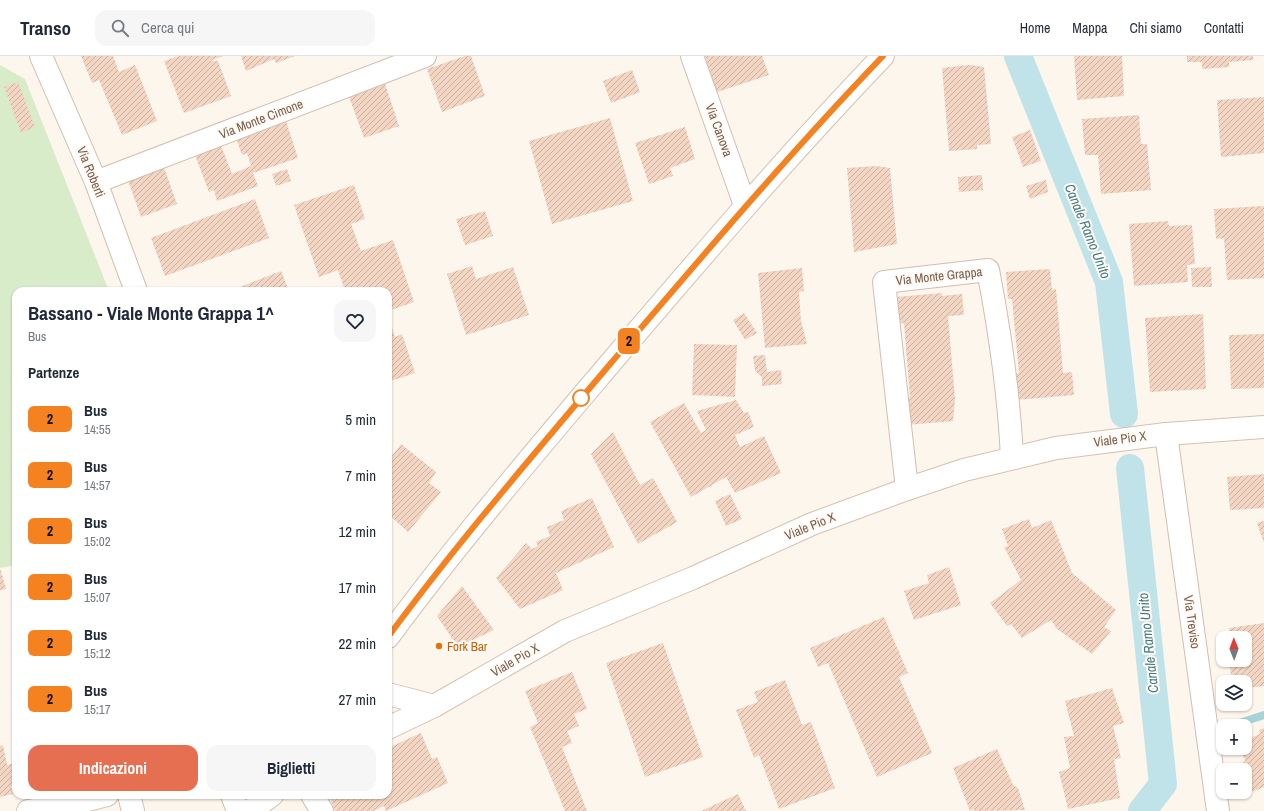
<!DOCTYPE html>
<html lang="it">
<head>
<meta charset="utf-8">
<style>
  body { margin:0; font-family:"Archivo Narrow",sans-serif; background:#f6f6f7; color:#1f2937; height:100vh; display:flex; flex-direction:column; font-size:15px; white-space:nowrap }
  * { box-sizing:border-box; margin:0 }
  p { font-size:13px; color:#747a83 }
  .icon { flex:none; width:22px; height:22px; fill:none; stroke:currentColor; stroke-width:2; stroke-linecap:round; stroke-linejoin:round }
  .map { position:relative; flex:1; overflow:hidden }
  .details { position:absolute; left:12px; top:231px; width:380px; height:512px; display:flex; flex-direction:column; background:#fff; border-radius:12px; box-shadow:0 1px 3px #0004 }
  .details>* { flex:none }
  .badge { padding:0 8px; border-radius:6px; font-size:14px; line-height:26px }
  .needle { width:26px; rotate:359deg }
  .buttons { position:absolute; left:1216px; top:575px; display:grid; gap:8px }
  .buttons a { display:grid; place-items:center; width:36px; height:36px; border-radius:8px; background:#fff; box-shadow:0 1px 3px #0004; font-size:20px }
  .map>.badge { position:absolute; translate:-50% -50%; box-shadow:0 0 0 2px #fff }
  h2 { padding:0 16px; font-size:15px; line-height:36px }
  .round { display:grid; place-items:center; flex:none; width:42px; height:42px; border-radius:12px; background:#f6f6f7 }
  .overview { display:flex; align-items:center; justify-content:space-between; height:68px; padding:0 16px }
  h1 { font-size:19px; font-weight:700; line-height:30px }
  .action { display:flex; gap:8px; margin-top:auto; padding:8px 16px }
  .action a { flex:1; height:46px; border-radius:12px; background:#e76f51; color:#fff; font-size:16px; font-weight:700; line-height:46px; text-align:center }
  .action a+a { background:#f6f6f7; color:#1f2937 }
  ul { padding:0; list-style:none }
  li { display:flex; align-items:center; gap:12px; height:56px; padding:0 16px }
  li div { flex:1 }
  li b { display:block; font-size:15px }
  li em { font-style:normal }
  li .badge { min-width:44px; font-weight:700; text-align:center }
  header { display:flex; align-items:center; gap:24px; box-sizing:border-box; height:56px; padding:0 20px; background:#fff; border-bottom:1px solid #e0e1e3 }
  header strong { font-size:19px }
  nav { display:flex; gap:22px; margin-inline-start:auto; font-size:14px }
  .search { width:280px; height:36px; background:#f6f6f7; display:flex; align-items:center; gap:10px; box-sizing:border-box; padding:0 14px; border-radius:12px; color:#747a83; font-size:15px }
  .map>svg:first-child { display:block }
</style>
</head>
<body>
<header>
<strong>Transo</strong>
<div class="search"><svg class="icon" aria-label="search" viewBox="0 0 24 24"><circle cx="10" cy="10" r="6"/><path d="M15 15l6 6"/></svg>Cerca qui</div>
<nav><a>Home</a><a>Mappa</a><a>Chi siamo</a><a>Contatti</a></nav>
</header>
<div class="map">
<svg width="1264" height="755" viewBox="0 0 1264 755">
  <defs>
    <pattern id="building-hatch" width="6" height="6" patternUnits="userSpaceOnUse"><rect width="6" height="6" fill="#f3d5c3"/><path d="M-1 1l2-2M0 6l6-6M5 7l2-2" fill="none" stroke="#cab0a1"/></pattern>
  </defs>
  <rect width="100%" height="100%" fill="#fdf6ec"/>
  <!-- pitch -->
  <path fill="#d8ecc9" d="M0 9 25 23 109 235H16V509L0 512Z"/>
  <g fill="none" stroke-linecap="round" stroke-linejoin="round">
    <!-- stream -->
    <g stroke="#a5d3da" stroke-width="8">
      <path d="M1230 670 1264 659"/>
      <path d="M1219 673 1223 672"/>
    </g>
    <!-- canal -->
    <g stroke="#bfe3e8" stroke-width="28">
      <path d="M1018 0 1109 226 1124 358"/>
      <path d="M1130 412 1163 728 1142 755"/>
    </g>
  </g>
  <!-- building -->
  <g fill="url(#building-hatch)">
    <path d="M81 0H113L119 16 135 9 157 65 122 79 99 24 92 27Z"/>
    <path d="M179 0H223L210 5H218L231 40 184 57 164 5Z"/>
    <path d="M241 0H295L276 7 274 3 246 15Z"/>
    <path d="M465 0H471L485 40 442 56 427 13Z"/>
    <path d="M705 0H762L769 19 717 36Z"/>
    <path d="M1074 0H1122L1124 40 1077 44Z"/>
    <path d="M1187 0H1253V4L1229 6V11L1202 13V6H1187Z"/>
    <path d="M969 9 984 11 991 88 977 89V93L949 95 942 12Z"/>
    <path d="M632 14 640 36 611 47 603 25Z"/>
    <path d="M18 26 35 71 21 77 4 31Z"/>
    <path d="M385 28 399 70 364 82 349 41Z"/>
    <path d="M1264 41V97L1221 101 1217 44Z"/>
    <path d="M1139 59 1141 88H1147L1151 134 1101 138 1098 99H1085L1082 63Z"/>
    <path d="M285 62 298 102 253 117 258 130 217 145 214 134 209 136 193 94 219 84 232 118 251 110 247 97 242 99 235 79Z"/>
    <path d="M610 62 633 145 552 168 529 85Z"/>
    <path d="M685 71 695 103 670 112 673 120 649 128 635 87Z"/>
    <path d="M1030 74 1041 105 1023 111 1012 81Z"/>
    <path d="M162 106 177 148 141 161 126 119Z"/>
    <path d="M876 110 890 112 897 188 854 196 847 112Z"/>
    <path d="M287 113 291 125 276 130 272 118Z"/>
    <path d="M982 119 983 134 959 136 958 121Z"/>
    <path d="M1046 124 1048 136 1030 143 1026 130Z"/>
    <path d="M354 129 365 163 351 168 361 195 393 184 414 246 388 255V235H345L338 214 319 221 294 149Z"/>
    <path d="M255 143 269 182 165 220 151 182Z"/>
    <path d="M1264 150V222L1227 224 1224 182 1216 183 1214 153Z"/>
    <path d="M485 155 493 180 465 189 456 163Z"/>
    <path d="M1168 165 1169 170 1192 169 1195 208 1187 209 1188 226 1134 230 1129 168Z"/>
    <path d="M472 210 476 223 513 211 529 259 466 279 447 218Z"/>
    <path d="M1211 211 1212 231H1192L1191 212Z"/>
    <path d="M802 212 804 235 799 236 801 265 807 288 765 292 758 217Z"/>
    <path d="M1050 213 1052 234 1056 233 1063 317 1072 316 1074 339 1016 344 1014 318 1019 317 1012 243H1008L1006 216Z"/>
    <path d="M281 215 289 235H242L240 231Z"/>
    <path d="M942 237V240L962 238 964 259 948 260 955 343 953 365 906 369 904 342 910 341 904 267 898 268 896 241Z"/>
    <path d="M744 257 757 277 745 284 733 264Z"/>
    <path d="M1203 258 1206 333 1150 336 1145 262Z"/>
    <path d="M388 261 395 281 402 278 415 317 388 326Z"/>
    <path d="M1264 278V332L1231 333 1229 279Z"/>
    <path d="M694 288 737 289 735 341 692 339Z"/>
    <path d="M765 299 767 316 781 314 782 328 762 330V321L755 315 753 300Z"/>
    <path d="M736 344 744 357 748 356 754 371 735 379 740 391 764 380 781 417 735 437 726 421 691 441 650 366 684 347 701 377 706 374 697 355Z"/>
    <path d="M613 376 640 429 653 422 677 466 638 488 591 398Z"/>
    <path d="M401 388 436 416 429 427 441 436 408 476 388 458V405Z"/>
    <path d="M1264 418V452L1230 454 1227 421Z"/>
    <path d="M730 438 742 463 726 470 715 445Z"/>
    <path d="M592 442 614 491 556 517 563 534 520 553 496 522 526 487 532 493 538 490 536 486 550 480 547 471 564 464 561 455Z"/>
    <path d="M1029 463 1032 472 1051 464 1072 517 1116 554 1104 571 1111 575 1092 598 1057 573 1051 564 1022 582 1011 568 1007 570 990 547 1021 524 1004 491 1008 490 1002 473Z"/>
    <path d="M1264 465V487L1257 467Z"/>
    <path d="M949 511 961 549 914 564 904 535 929 527 927 519Z"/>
    <path d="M0 512 6 533 0 534Z"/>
    <path d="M462 530 494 574 458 591 437 560Z"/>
    <path d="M884 561 908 617 899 621 932 697 877 721 828 607 818 611 810 592Z"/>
    <path d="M1264 567V630L1245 632V626H1232L1229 604H1245V582H1230L1229 572Z"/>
    <path d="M663 587 703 701 645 721 606 607Z"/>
    <path d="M572 616 587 653 574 658 579 670 567 675 572 687 562 691 587 755H565L530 671 538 667 525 635Z"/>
    <path d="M785 624 802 669 811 666 835 732 779 753 759 699 754 702 736 654 758 646 754 636Z"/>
    <path d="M1112 632 1124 667 1113 670 1121 702 1114 703 1120 742 1068 753 1059 716 1070 712 1064 681 1074 680 1065 645Z"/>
    <path d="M1264 672V731L1252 736 1245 714 1241 708 1245 705 1241 692H1245V684L1260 678 1259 674Z"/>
    <path d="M421 677 432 703 437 701 448 727 386 755 384 750 373 755H335L329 739H388V692Z"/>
    <path d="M3 689 7 709 16 707V729L11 730 13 738 0 741V690Z"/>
    <path d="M997 693 1013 729 1018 732 1025 754 974 755V753L970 755 953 712Z"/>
    <path d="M738 738 746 755H701Z"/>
  </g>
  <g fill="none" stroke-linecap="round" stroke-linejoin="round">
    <!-- street casing -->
    <g stroke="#d1beb0" stroke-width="24">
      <g id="street">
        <path d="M41 0 96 126 136 235"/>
        <path d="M692 0 745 149"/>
        <path d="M96 126 425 0"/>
        <path d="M1166 378 1218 755"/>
        <path d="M907 433 884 226 988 214C1000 276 1009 339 1012 402"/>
        <path d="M129 739 133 755"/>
        <path d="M232 739 238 755"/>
        <path d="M312 739 322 755"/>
        <path d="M28 755 84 745 107 739"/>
      </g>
    </g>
    <!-- secondary casing -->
    <g stroke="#d6c0b0" stroke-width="24">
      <g id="secondary">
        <path d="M388 581C459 485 536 395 613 304 701 201 789 98 883 0"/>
        <path d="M388 638 434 650"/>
        <path d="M388 672 434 650 565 575 693 522 812 468 907 433 964 414 1056 392 1166 378 1264 371"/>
        <path d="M250 755 272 739"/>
      </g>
    </g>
    <!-- street -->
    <use href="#street" stroke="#fff" stroke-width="22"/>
    <!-- secondary -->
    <use href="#secondary" stroke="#fff" stroke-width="22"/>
  </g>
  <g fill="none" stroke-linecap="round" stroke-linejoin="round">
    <!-- line casing -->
    <g stroke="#fff" stroke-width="9">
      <path id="line" d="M388 581C458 486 535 397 611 307 700 203 788 99 883 0"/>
    </g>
    <!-- line -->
    <use href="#line" stroke="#f58220" stroke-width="6"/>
  </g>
  <!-- markers -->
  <circle fill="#fff" stroke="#f58220" stroke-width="2" cx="581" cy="342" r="8"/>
  <circle fill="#e8710a" stroke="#fffaf3" stroke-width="1.5" cx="439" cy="590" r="4"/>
  <g text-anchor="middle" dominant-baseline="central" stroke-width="4" stroke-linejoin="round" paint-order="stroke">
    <!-- street labels -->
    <g font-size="13" fill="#7a5c4d" stroke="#fffaf3">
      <text transform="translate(261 63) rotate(-21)">Via Monte Cimone</text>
      <text transform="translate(719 74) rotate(70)">Via Canova</text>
      <text transform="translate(91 116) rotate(68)">Via Roberti</text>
      <text transform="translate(939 220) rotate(-6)">Via Monte Grappa</text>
      <text transform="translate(1120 383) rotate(-7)">Viale Pio X</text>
      <text transform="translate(810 470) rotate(-22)">Viale Pio X</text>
      <text transform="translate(1192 566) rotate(82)">Via Treviso</text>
      <text transform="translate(515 604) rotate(-30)">Viale Pio X</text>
    </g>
    <!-- food labels -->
    <g font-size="13" fill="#c56008" stroke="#fffaf3" text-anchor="start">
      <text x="447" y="590">Fork Bar</text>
    </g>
    <!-- water labels -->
    <g font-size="14" font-style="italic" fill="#437c86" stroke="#fffaf3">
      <text transform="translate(1088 175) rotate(68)">Canale Ramo Unito</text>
      <text transform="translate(1148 587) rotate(-96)">Canale Ramo Unito</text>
    </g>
  </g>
</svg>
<div class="buttons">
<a><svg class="needle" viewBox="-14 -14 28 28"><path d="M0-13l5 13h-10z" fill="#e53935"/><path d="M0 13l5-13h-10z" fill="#747a83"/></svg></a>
<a><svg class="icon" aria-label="layers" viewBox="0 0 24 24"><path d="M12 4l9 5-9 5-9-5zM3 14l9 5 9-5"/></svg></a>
<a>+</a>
<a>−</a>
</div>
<b class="badge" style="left:629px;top:285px;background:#f58220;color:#111">2</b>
<section class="details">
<div class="overview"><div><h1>Bassano - Viale Monte Grappa 1^</h1><p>Bus</p></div><a class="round"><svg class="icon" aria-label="heart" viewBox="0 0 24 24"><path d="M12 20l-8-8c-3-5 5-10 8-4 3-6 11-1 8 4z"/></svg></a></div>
<h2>Partenze</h2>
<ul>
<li><span class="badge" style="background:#f58220;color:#111">2</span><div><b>Bus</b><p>14:55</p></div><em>5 min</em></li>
<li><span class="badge" style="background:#f58220;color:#111">2</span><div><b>Bus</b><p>14:57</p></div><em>7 min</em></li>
<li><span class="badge" style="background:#f58220;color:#111">2</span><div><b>Bus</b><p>15:02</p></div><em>12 min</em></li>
<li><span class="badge" style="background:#f58220;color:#111">2</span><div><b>Bus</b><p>15:07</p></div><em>17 min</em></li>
<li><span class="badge" style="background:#f58220;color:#111">2</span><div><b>Bus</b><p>15:12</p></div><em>22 min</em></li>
<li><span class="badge" style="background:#f58220;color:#111">2</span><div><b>Bus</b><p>15:17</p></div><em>27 min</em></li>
</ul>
<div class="action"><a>Indicazioni</a><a>Biglietti</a></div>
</section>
</div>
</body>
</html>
